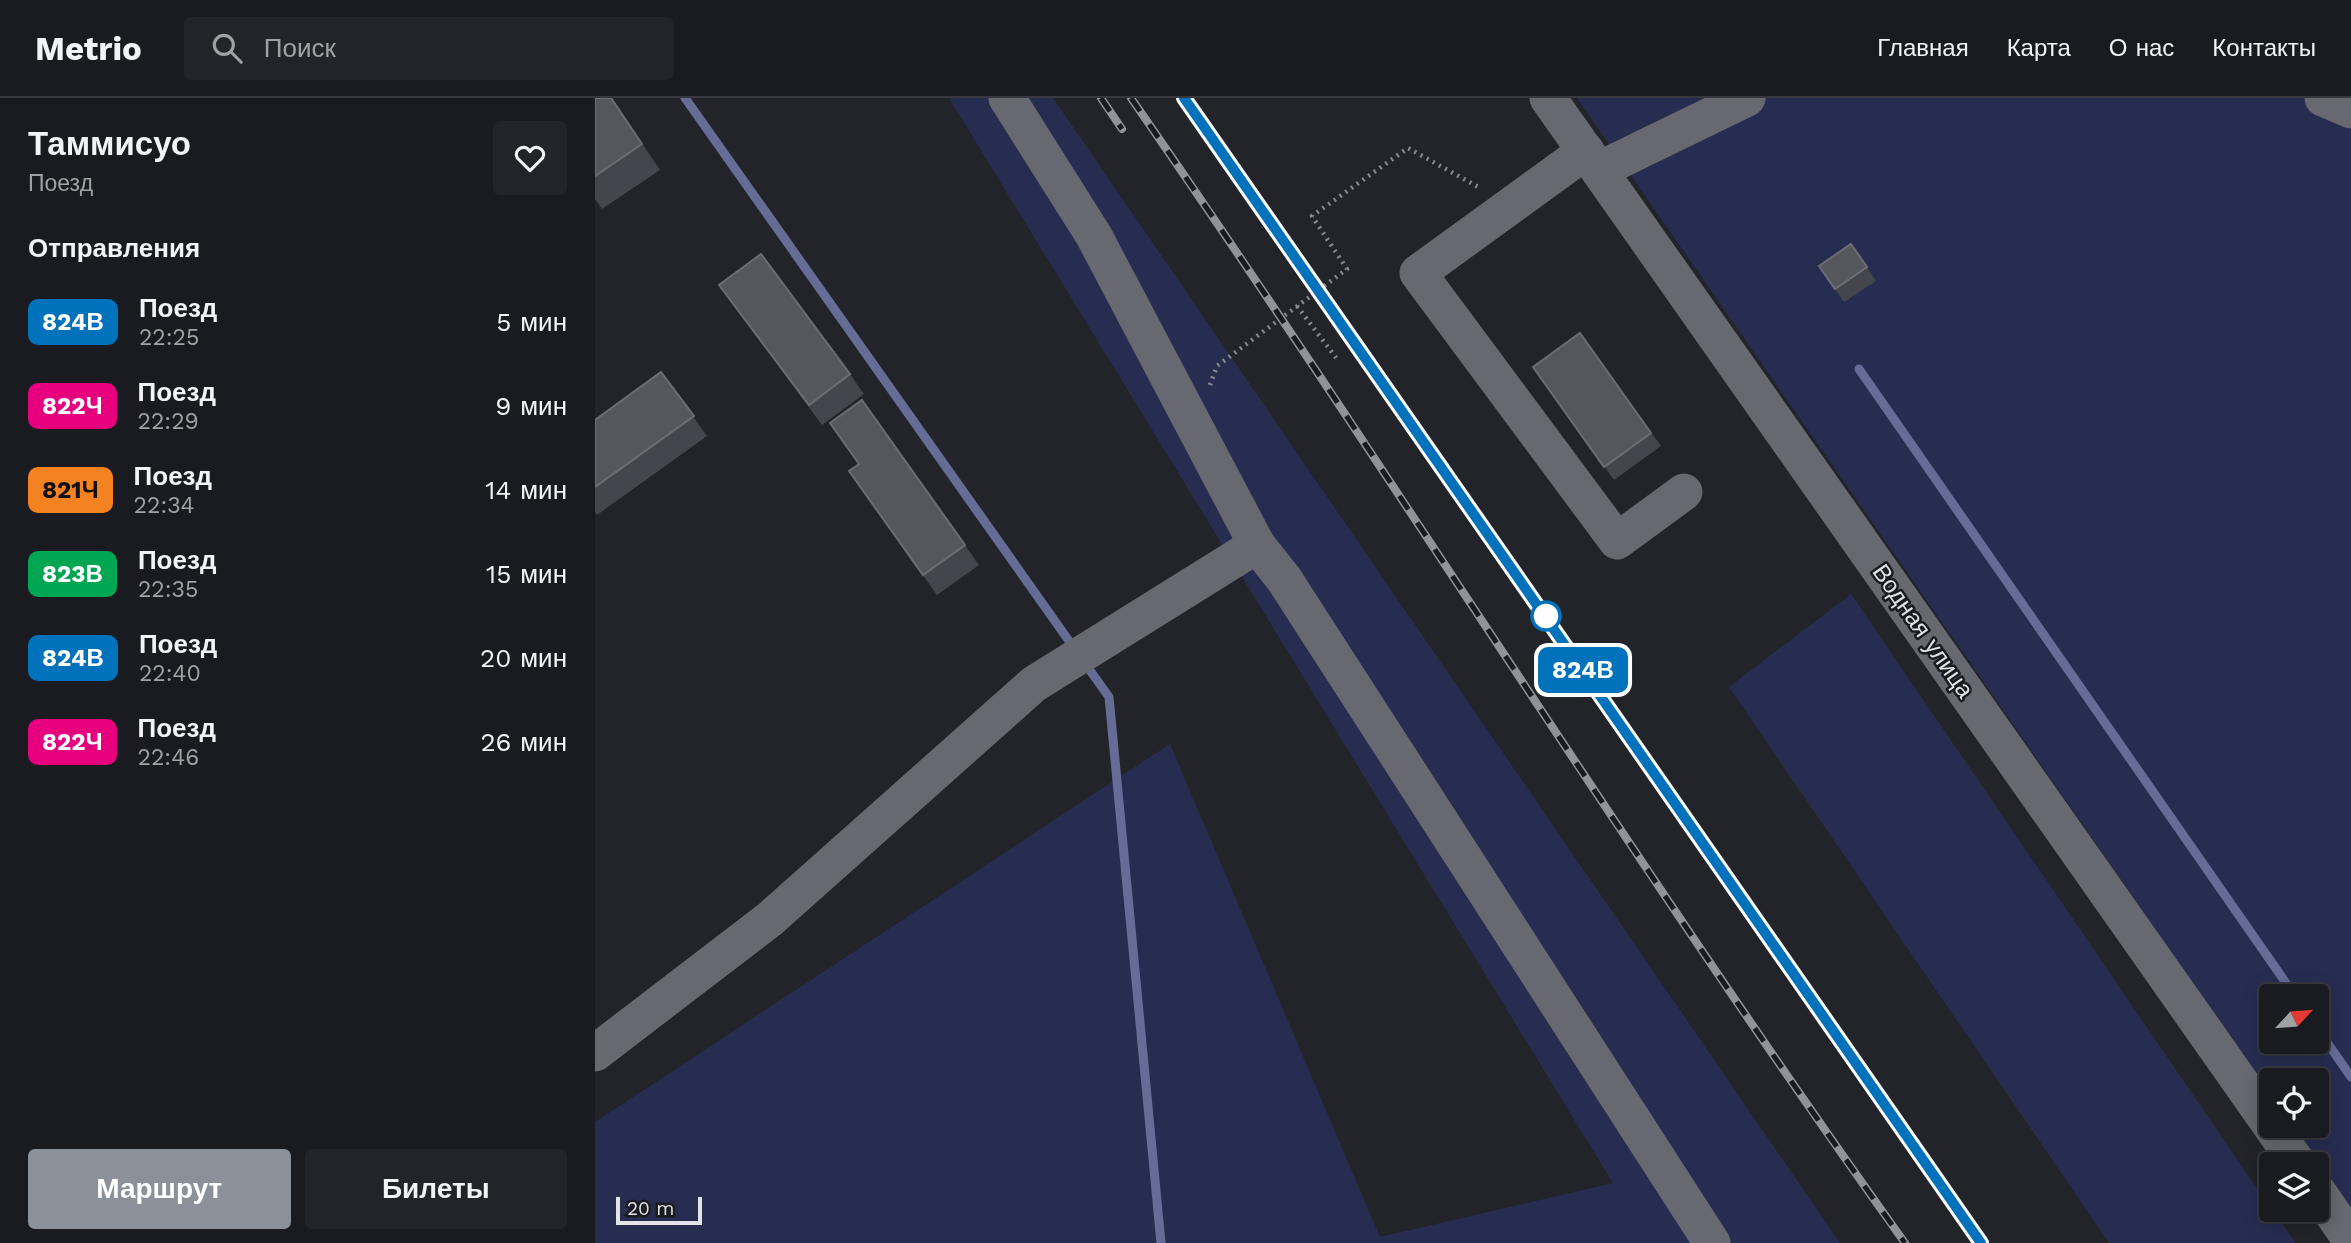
<!DOCTYPE html>
<html lang="ru">
<head>
<meta charset="utf-8">
<style>
  body { margin:0; font-family:"Work Sans",sans-serif; background:#232429; color:#f1f3f6; height:100vh; display:flex; flex-direction:column; font-size:26px; white-space:nowrap }
  * { box-sizing:border-box; margin:0 }
  p { font-size:23px; color:#9fa1a5 }
  .icon { flex:none; width:38px; height:38px; fill:none; stroke:currentColor; stroke-width:2; stroke-linecap:round; stroke-linejoin:round }
  .map { position:relative; flex:1; overflow:hidden }
  .side { display:flex; flex-direction:column; background:#1a1b20; width:595px }
  .side>* { flex:none }
  .badge { padding:0 14px; border-radius:10px; font-size:24px; line-height:46px }
  .needle { width:46px; rotate:64deg }
  .buttons { position:absolute; left:1664px; top:886px; display:grid; gap:14px }
  .buttons a { display:grid; place-items:center; width:70px; height:70px; border-radius:7px; background:#1a1b20; box-shadow:0 4px 18px #0003,0 0 0 2px #38393e; font-size:35px }
  .scale { position:absolute; left:21px; bottom:18px; width:86px; box-sizing:border-box; padding-left:7px; border:4px solid #e2e3e7; border-top:0; font-size:19px; line-height:24px; white-space:nowrap; color:#e2e3e7; -webkit-text-stroke:5px #191b20; paint-order:stroke }
  .map>.badge { position:absolute; translate:-50% -50%; box-shadow:0 0 0 4px #fff }
  h2 { padding:0 28px; font-size:26px; line-height:63px }
  .round { display:grid; place-items:center; flex:none; width:74px; height:74px; border-radius:7px; background:#232429 }
  .headline { display:flex; align-items:center; justify-content:space-between; height:119px; padding:0 28px }
  h1 { font-size:33px; font-weight:600; line-height:52px }
  .cta { display:flex; gap:14px; margin-top:auto; padding:14px 28px }
  .cta a { flex:1; height:80px; border-radius:7px; background:#8c9099; color:#fff; font-size:28px; font-weight:600; line-height:80px; text-align:center }
  .cta a+a { background:#232429; color:#f1f3f6 }
  ul { padding:0; list-style:none }
  li { display:flex; align-items:center; gap:21px; height:84px; padding:0 28px }
  li div { flex:1 }
  li b { display:block; font-size:26px }
  li em { font-style:normal }
  li .badge { min-width:77px; font-weight:700; text-align:center }
  header { display:flex; align-items:center; gap:42px; box-sizing:border-box; height:98px; padding:0 35px; background:#1a1b20; border-bottom:2px solid #38393e }
  header strong { font-size:33px }
  nav { display:flex; gap:38px; margin-inline-start:auto; font-size:24px }
  .search { width:490px; height:63px; background:#232429; display:flex; align-items:center; gap:18px; box-sizing:border-box; padding:0 24px; border-radius:7px; color:#9fa1a5; font-size:26px }
  main { display:flex; flex:1; min-height:0 }
  .map>svg:first-child { display:block }
</style>
</head>
<body>
<header>
<strong>Metrio</strong>
<div class="search"><svg class="icon" aria-label="search" viewBox="0 0 24 24"><circle cx="10" cy="10" r="6"/><path d="M15 15l6 6"/></svg>Поиск</div>
<nav><a>Главная</a><a>Карта</a><a>О нас</a><a>Контакты</a></nav>
</header>
<main>
<section class="side">
<div class="headline"><div><h1>Таммисуо</h1><p>Поезд</p></div><a class="round"><svg class="icon" aria-label="heart" viewBox="0 0 24 24"><path d="M12 20l-8-8c-3-5 5-10 8-4 3-6 11-1 8 4z"/></svg></a></div>
<h2>Отправления</h2>
<ul>
<li><span class="badge" style="background:#0072bc;color:#fff">824В</span><div><b>Поезд</b><p>22:25</p></div><em>5 мин</em></li>
<li><span class="badge" style="background:#e6007e;color:#fff">822Ч</span><div><b>Поезд</b><p>22:29</p></div><em>9 мин</em></li>
<li><span class="badge" style="background:#f58220;color:#111">821Ч</span><div><b>Поезд</b><p>22:34</p></div><em>14 мин</em></li>
<li><span class="badge" style="background:#00a651;color:#fff">823В</span><div><b>Поезд</b><p>22:35</p></div><em>15 мин</em></li>
<li><span class="badge" style="background:#0072bc;color:#fff">824В</span><div><b>Поезд</b><p>22:40</p></div><em>20 мин</em></li>
<li><span class="badge" style="background:#e6007e;color:#fff">822Ч</span><div><b>Поезд</b><p>22:46</p></div><em>26 мин</em></li>
</ul>
<div class="cta"><a>Маршрут</a><a>Билеты</a></div>
</section>
<div class="map">
<svg width="1756" height="1145" viewBox="0 0 1756 1145">
  <rect width="100%" height="100%" fill="#23242a"/>
  <!-- green -->
  <g fill="#272d51" fill-rule="evenodd">
    <path d="M354 0H458L1245 1145H0V1024L575 646 785 1139 1018 1085Z"/>
    <path d="M982 0H1756V1112L1697 1027H1722V982H1676V997ZM1676 898H1722V943H1676Z"/>
    <path d="M1256 496 1676 1111 1701 1145H1514L1134 589Z"/>
  </g>
  <g fill="none" stroke-linecap="round" stroke-linejoin="round">
    <!-- stream -->
    <g stroke="#656d96" stroke-width="9">
      <path d="M90 0 479 550"/>
      <path d="M1264 271 1700 898"/>
      <path d="M489 564 514 599 566 1145"/>
      <path d="M1722 930 1756 979"/>
    </g>
    <!-- path -->
    <g stroke="#88898e" stroke-width="4.5" stroke-dasharray="2 5" stroke-linecap="butt">
      <path d="M702 208 742 261"/>
      <path d="M615 287 622 268 752 171 717 118 813 50 885 90"/>
    </g>
    <!-- minor -->
    <g stroke="#676870" stroke-width="37">
      <path d="M412 0 499 138 662 447 689 481 1117 1145"/>
      <path d="M953 0 1703 1066"/>
      <path d="M1728 0 1756 12"/>
      <path d="M991 53 823 175 1022 443 1089 394"/>
      <path d="M1004 72 1152 0"/>
      <path d="M0 955 175 821 439 586 662 447"/>
      <path d="M1722 1093 1756 1142"/>
    </g>
    <!-- rail casing -->
    <g stroke="#929398" stroke-width="8">
      <g id="rail">
        <path d="M506 0 527 31"/>
        <path d="M536 0C799 379 1042 771 1310 1145"/>
        <path d="M589 0 1386 1145"/>
      </g>
    </g>
    <!-- rail -->
    <use href="#rail" stroke="#191b20" stroke-width="5" stroke-dasharray="16" stroke-linecap="butt"/>
  </g>
  <!-- wall -->
  <g fill="#45464d">
    <path d="M0 0H17L65 72 7 111 0 101Z"/>
    <path d="M1256 146 1281 183 1249 204 1224 168Z"/>
    <path d="M124 187 255 276 269 296 227 327Z"/>
    <path d="M985 235 1066 348 1019 382 938 269Z"/>
    <path d="M66 274 112 338 2 417 0 414V322Z"/>
    <path d="M267 302 384 467 342 497 254 373 264 366Z"/>
  </g>
  <!-- shaded-wall -->
  <path fill="#303138" d="M16 0H17L65 72 47 46Z"/>
  <!-- building -->
  <g fill="#56575d" stroke="#6c6d73" stroke-width="2">
    <path d="M0 0H16L47 46 0 78Z"/>
    <path d="M1256 146 1272 169 1240 191 1224 168Z"/>
    <path d="M166 156 255 276 214 307 124 187Z"/>
    <path d="M985 235 1056 335 1009 369 938 269Z"/>
    <path d="M66 274 99 318 0 389V322Z"/>
    <path d="M267 302 370 447 328 477 254 373 264 366 235 325Z"/>
  </g>
  <g fill="none" stroke-linecap="round" stroke-linejoin="round">
    <!-- line casing -->
    <g stroke="#fff" stroke-width="16">
      <path id="line" d="M589 0 1386 1145"/>
    </g>
    <!-- line -->
    <use href="#line" stroke="#0072bc" stroke-width="10"/>
  </g>
  <!-- markers -->
  <circle fill="#fff" stroke="#0072bc" stroke-width="3.5" cx="951" cy="518" r="14"/>
  <g text-anchor="middle" dominant-baseline="central" stroke-width="5" stroke-linejoin="round" paint-order="stroke">
    <!-- street labels -->
    <g font-size="24" fill="#e2e3e7" stroke="#191b20">
      <text transform="translate(1328 533) rotate(55)">Водная улица</text>
    </g>
  </g>
</svg>
<div class="buttons">
<a><svg class="needle" viewBox="-14 -14 28 28"><path d="M0-13l5 13h-10z" fill="#e53935"/><path d="M0 13l5-13h-10z" fill="#9fa1a5"/></svg></a>
<a><svg class="icon" aria-label="locate" viewBox="0 0 24 24"><circle cx="12" cy="12" r="6"/><path d="M12 2v4M12 18v4M2 12h4M18 12h4"/></svg></a>
<a><svg class="icon" aria-label="layers" viewBox="0 0 24 24"><path d="M12 4l9 5-9 5-9-5zM3 14l9 5 9-5"/></svg></a>
</div>
<div class="scale">20 m</div>
<b class="badge" style="left:988px;top:572px;background:#0072bc;color:#fff">824В</b>
</div>
</main>
</body>
</html>
